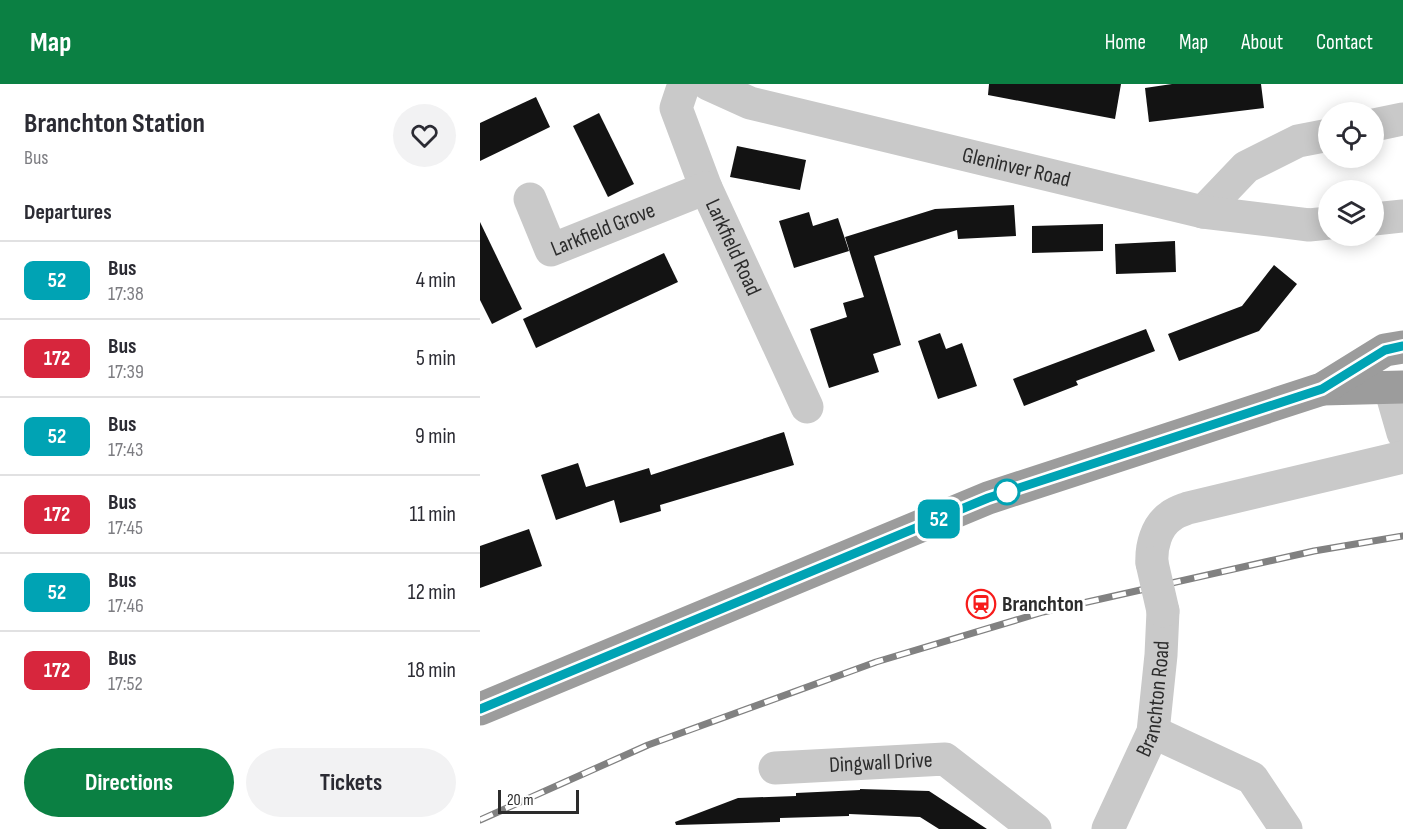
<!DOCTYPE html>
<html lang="en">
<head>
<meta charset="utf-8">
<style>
  body { margin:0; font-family:"Sofia Sans Condensed",sans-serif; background:#f2f2f3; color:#2b2b33; height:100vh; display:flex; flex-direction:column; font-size:22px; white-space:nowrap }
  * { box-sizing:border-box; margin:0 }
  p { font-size:20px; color:#7c7c81 }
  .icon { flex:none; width:33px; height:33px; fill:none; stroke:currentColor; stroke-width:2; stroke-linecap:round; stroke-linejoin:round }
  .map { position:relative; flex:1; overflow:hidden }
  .details { display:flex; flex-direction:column; background:#fff; width:480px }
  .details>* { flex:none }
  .badge { padding:0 12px; border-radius:9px; font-size:21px; line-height:39px }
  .buttons { position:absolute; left:838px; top:18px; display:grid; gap:12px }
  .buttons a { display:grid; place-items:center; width:66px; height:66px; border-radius:50%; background:#fff; box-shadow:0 3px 15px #0003; font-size:30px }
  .scale { position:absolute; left:18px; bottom:15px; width:81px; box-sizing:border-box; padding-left:6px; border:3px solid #2c2c2c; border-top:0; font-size:16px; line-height:21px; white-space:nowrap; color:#2c2c2c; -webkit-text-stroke:4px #fff; paint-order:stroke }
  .map>.badge { position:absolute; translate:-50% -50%; box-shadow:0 0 0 3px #fff }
  h2 { padding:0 24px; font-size:22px; line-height:54px }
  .round { display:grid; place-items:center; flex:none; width:63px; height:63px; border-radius:32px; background:#f2f2f3 }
  .head { display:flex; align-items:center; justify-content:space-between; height:102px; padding:0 24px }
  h1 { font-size:28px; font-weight:700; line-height:45px }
  .cta { display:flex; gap:12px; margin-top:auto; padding:12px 24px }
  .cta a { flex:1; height:69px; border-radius:36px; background:#0b8043; color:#fff; font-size:24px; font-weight:700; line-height:69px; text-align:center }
  .cta a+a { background:#f2f2f3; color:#2b2b33 }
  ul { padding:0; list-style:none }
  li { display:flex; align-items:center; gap:18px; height:78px; padding:0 24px; border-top:2px solid #e1e1e2 }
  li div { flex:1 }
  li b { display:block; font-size:22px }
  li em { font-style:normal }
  li .badge { min-width:66px; font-weight:700; text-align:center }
  header { display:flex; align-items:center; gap:36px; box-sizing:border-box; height:84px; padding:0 30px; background:#0b8043; color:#fff }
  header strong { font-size:28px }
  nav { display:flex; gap:33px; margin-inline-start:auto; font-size:21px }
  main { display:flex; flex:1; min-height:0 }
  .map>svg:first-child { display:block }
</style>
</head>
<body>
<header>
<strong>Map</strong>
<nav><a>Home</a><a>Map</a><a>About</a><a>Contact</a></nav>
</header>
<main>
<section class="details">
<div class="head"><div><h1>Branchton Station</h1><p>Bus</p></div><a class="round"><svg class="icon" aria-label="heart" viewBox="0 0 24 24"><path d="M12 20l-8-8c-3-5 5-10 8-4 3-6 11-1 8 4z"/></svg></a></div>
<h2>Departures</h2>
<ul>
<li><span class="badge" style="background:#00a3b4;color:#fff">52</span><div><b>Bus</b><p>17:38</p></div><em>4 min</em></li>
<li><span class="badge" style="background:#d7263d;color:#fff">172</span><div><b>Bus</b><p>17:39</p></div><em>5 min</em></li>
<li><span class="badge" style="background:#00a3b4;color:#fff">52</span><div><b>Bus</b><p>17:43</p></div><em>9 min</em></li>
<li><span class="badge" style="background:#d7263d;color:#fff">172</span><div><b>Bus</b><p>17:45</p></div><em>11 min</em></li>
<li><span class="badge" style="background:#00a3b4;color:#fff">52</span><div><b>Bus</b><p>17:46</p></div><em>12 min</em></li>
<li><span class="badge" style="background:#d7263d;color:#fff">172</span><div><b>Bus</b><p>17:52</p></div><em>18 min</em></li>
</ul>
<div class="cta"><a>Directions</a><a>Tickets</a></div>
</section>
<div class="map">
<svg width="923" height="745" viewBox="0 0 923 745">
  <rect width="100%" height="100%" fill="#fff"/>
  <!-- building -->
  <g fill="#131313">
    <path d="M509 0H641L635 35 508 11Z"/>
    <path d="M692 0H781L784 24 669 38 665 4Z"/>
    <path d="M56 13 70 43 0 77V39Z"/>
    <path d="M119 29 154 100 128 113 93 42Z"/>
    <path d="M257 62 326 76 320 106 250 93Z"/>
    <path d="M534 121 536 152 478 155 477 146 394 172 421 261 393 270 399 288 349 304 330 245 367 233 363 219 384 213 365 153 455 125Z"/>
    <path d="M329 128 333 142 358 134 369 167 314 184 299 137Z"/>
    <path d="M0 138 42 225 12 240 0 216Z"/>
    <path d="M623 140V167L552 169V142Z"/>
    <path d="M695 157 696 188 636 190 635 160Z"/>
    <path d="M184 169 198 198 56 264 43 235Z"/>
    <path d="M794 181 817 200 779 247 699 277 688 250 762 222Z"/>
    <path d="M666 245 675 267 596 297 598 301 544 322 533 295Z"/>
    <path d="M460 249 466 265 482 259 497 302 458 315 438 257Z"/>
    <path d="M304 348 314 381 180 421 181 427 140 439 134 416 76 436 61 391 98 379 106 403 169 384 171 391Z"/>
    <path d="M49 445 62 482 0 504V462Z"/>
    <path d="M380 705 449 707 507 745H459L440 733 369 730V732L300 734V738L196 741 195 738 258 714 316 712V709L380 706Z"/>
  </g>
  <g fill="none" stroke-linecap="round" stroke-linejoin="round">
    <!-- minor -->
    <g stroke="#c9c9c9" stroke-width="33">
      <path id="s1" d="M204 0 196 24 226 104 327 323"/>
      <path d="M894 41 923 35"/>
      <path id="s2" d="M50 115 71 166 226 104"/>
      <path d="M723 128 766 83 818 57 849 51"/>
      <path d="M910 304 923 349"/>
      <path d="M672 479C671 463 676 442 691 432 696 428 703 426 708 424L923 373"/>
      <path d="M673 648 772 694 806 745"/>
      <path id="s3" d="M295 684 465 675 555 745"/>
      <path id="s4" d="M628 745 673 648 681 571 683 527"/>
    </g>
    <!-- tertiary -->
    <g stroke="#c9c9c9" stroke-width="33">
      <path id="s5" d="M228 0 270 19 723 128 829 141 849 139"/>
      <path d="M894 135 923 132"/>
    </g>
    <!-- trunk -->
    <g stroke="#9c9c9c" stroke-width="33">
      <path d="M842 305 923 303"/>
      <path d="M0 625 508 414 842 305 905 266 923 263"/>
    </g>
    <!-- rail casing -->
    <g stroke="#818181" stroke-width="7">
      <path id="rail" d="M0 736 168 661 396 578 563 528 834 467 923 452"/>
    </g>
    <!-- rail -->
    <use href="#rail" stroke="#fff" stroke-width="4.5" stroke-dasharray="14" stroke-linecap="butt"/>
    <!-- minor-bridge -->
    <path stroke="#c9c9c9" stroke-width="33" d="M672 479 683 527"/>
  </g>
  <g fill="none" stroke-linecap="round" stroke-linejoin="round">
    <!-- line casing -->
    <g stroke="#fff" stroke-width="14">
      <path id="line" d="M0 625 508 414 842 305 905 266 923 262"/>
    </g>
    <!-- line -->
    <use href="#line" stroke="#00a3b4" stroke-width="9"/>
  </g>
  <!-- icons -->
  <defs>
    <g id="station-ring" transform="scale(1.5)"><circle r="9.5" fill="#fff" stroke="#f71c1b" stroke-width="1.5"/><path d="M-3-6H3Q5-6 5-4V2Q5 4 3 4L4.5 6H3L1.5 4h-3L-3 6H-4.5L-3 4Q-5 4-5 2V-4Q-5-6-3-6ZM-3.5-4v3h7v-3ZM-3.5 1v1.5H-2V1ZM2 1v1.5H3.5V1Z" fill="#f71c1b"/></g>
  </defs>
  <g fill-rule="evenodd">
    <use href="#station-ring" x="501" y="520"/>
  </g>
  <!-- markers -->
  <circle fill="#fff" stroke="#00a3b4" stroke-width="3" cx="527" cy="408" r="12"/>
  <g text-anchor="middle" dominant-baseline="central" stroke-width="6" stroke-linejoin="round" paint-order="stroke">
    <!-- street labels -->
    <g font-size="22" fill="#2c2c2c" stroke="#fff">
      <text stroke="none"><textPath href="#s5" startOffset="320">Gleninver Road</textPath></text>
      <text stroke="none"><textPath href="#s2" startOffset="111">Larkfield Grove</textPath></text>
      <text stroke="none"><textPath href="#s1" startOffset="176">Larkfield Road</textPath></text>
      <text stroke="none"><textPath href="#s4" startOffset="140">Branchton Road</textPath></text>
      <text stroke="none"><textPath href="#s3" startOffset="106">Dingwall Drive</textPath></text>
    </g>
    <!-- poi labels -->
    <g font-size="22" font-weight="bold" fill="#2c2c2c" stroke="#fff" text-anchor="start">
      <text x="522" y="520">Branchton</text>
    </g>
  </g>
</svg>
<div class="buttons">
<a><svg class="icon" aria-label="locate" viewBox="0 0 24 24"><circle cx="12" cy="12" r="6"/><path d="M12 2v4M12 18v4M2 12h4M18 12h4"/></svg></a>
<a><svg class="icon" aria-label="layers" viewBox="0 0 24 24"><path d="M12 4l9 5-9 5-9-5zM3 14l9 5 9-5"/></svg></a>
</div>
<div class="scale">20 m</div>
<b class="badge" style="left:459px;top:435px;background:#00a3b4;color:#fff">52</b>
</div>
</main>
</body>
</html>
